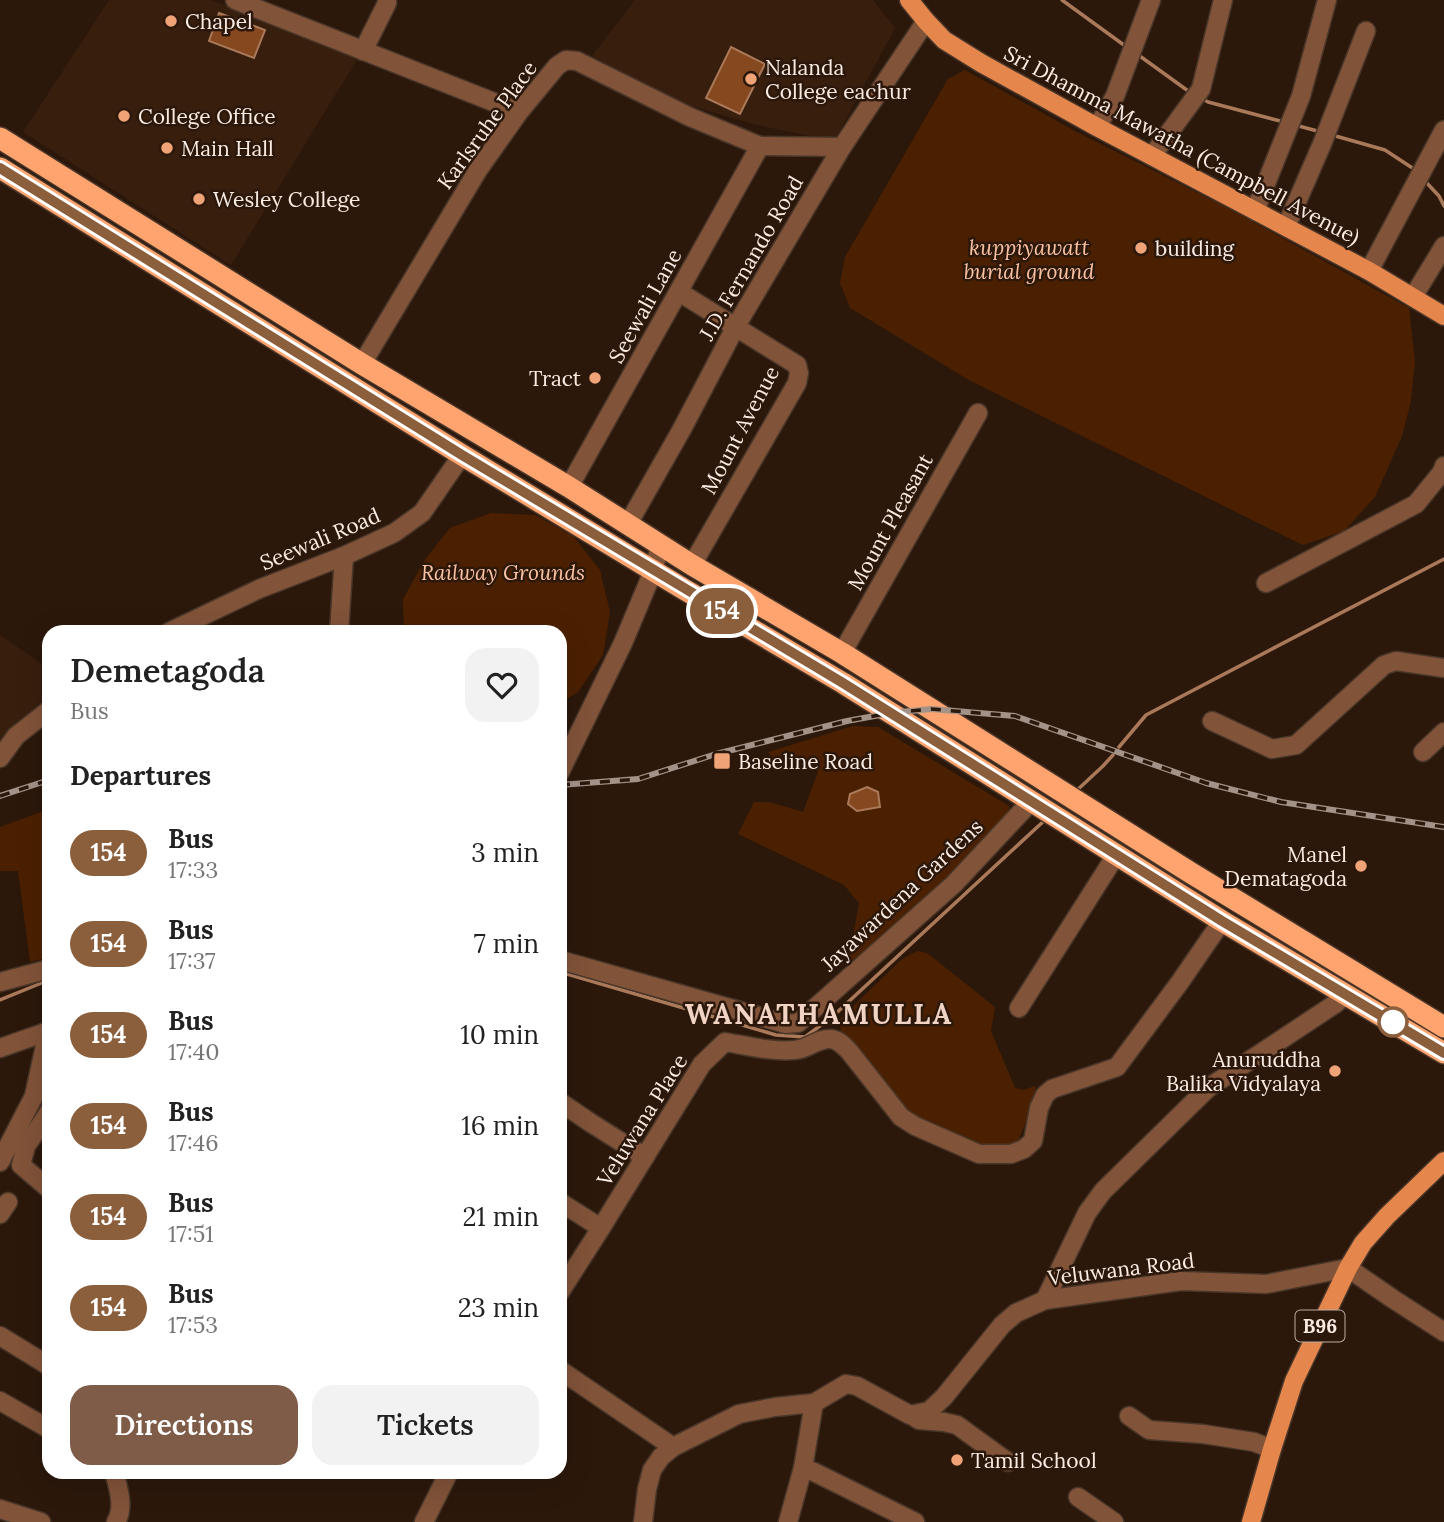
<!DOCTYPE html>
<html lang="en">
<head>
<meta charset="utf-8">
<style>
  body { margin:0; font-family:Lora,serif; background:#f2f2f2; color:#222; height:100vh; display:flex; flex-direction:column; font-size:26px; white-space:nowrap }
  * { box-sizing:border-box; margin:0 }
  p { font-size:23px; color:#767676 }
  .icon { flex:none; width:38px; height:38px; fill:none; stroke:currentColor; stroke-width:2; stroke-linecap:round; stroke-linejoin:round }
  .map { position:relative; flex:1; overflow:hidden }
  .sheet { position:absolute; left:42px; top:625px; width:525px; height:854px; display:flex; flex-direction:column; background:#fff; border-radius:21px; box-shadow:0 7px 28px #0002 }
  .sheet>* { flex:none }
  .badge { padding:0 14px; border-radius:23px; font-size:24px; line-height:46px }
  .map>.badge { position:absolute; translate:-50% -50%; box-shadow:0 0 0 4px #fff }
  h2 { padding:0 28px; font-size:26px; line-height:63px }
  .round { display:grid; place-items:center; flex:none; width:74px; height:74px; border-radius:21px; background:#f2f2f2 }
  .overview { display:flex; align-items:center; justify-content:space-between; height:119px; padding:0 28px }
  h1 { font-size:33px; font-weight:600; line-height:52px }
  .cta { display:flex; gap:14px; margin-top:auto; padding:14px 28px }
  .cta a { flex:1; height:80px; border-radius:21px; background:#7e5c48; color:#fff; font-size:28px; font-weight:600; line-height:80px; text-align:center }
  .cta a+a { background:#f2f2f2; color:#222 }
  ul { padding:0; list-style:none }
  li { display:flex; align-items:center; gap:21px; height:91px; padding:0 28px }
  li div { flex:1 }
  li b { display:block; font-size:26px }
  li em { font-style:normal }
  li .badge { min-width:77px; font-weight:700; text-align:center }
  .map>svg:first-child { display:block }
</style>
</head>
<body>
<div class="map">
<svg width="1444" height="1522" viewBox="0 0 1444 1522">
  <rect width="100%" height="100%" fill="#2c180b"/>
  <!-- built -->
  <g fill="#381e0d">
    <path d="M109 0H211L359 56 231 265 23 132Z"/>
    <path d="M635 0H873L895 28 834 141 753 124 678 102 592 56Z"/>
    <path d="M0 635 49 669V692L21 726 0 744Z"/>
  </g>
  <!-- green -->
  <g fill="#4b2000">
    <path d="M965 70 1073 130 1228 208 1409 308 1415 362 1411 401 1402 436 1375 497 1344 531 1303 545 969 380 850 308 840 283 845 257 948 79Z"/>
    <path d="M491 513 535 515 573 536 600 570 610 612 603 655 578 692 560 703V632H404L403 599 426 558 450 528Z"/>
    <path d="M853 726 878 727 1009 806 1010 814 928 899 853 961 846 955 854 931 859 903 844 885 738 834 754 802H769L803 812 818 772 796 762 774 760 768 752Z"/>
    <path d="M49 809V957L30 962 18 871H0V827Z"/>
    <path d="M917 951 927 953 995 1007 991 1031 1015 1088 1023 1090 1035 1086 1036 1095 1016 1147 975 1148 901 1111 841 1033 840 1019 901 960Z"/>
  </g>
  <!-- water -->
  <g fill="#86481f" stroke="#a9795a" stroke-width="2">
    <path d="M219 13 265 30 254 58 209 41Z"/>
    <path d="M731 47 765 64 740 114 706 98Z"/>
    <path d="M867 787 878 792 880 807 857 811 848 804 850 794Z"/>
  </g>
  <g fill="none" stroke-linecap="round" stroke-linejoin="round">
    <!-- stream -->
    <g stroke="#a9795a" stroke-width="3.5">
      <path d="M1062 0 1128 48"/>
      <path d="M1137 54 1191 93"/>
      <path d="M1201 98 1208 102 1284 122"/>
      <path d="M1295 125 1321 132"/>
      <path d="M1332 135 1385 150 1417 171"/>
      <path d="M1424 180 1439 196 1444 206"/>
      <path d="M1119 747 1146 715 1444 559"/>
      <path d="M1074 793 1103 766 1113 755"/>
      <path d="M560 972 776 1035 805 1037 832 1017 1046 819"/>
      <path d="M0 1000 49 980"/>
    </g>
    <!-- minor casing -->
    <g stroke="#493629" stroke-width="21">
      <g id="minor">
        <path d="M235 0 519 112"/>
        <path d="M363 51 387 3V0"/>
        <path d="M1097 127 1115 96 1151 0"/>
        <path d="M1152 156 1201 89 1223 0"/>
        <path d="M1255 211 1301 96 1327 0"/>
        <path d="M1286 227 1322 144 1366 31"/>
        <path d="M1369 271 1444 130"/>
        <path d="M679 292 797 365 799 373 797 383 692 565"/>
        <path d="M1413 297 1444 246"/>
        <path d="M362 364 478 170 519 112 557 66 566 60 577 61 690 117 760 146 842 147"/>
        <path d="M569 487 760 146"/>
        <path d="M628 524 682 429 736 326 842 147 926 21"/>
        <path d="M1266 583 1416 504 1442 472 1444 466"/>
        <path d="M169 632 259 589 344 556 394 533 422 513 462 455"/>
        <path d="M339 632 344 556"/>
        <path d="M842 653 978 413"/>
        <path d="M1212 721 1272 749 1296 745 1384 665 1396 661 1444 668"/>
        <path d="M1423 752 1444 732"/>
        <path d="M0 758 16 736 49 710"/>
        <path d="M560 772 623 643 649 581 661 545"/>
        <path d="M560 960 786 1024 798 1023 954 884 1024 809 1030 800"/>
        <path d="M0 982 49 969"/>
        <path d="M1019 1008 1116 855"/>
        <path d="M0 1048 49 1031"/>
        <path d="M560 1102 591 1123 645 1157"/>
        <path d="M49 1112 26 1146 21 1165 49 1189"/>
        <path d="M0 1162 34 1096 48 1032"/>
        <path d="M560 1202 601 1228"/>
        <path d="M0 1214 8 1202"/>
        <path d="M560 1292 601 1228 702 1064 725 1042C748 1046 772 1052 795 1050 808 1049 818 1038 831 1039 839 1040 844 1046 849 1051L901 1117 915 1126 979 1154H1011L1024 1149 1033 1141 1039 1108 1045 1095 1052 1089 1117 1067 1180 982 1222 921"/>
        <path d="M1045 1300 1087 1213 1103 1191 1208 1088 1335 1004 1346 994"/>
        <path d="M0 1336 49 1366"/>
        <path d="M560 1370 673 1447"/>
        <path d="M0 1401 49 1429"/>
        <path d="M913 1416 919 1420 944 1422 957 1425 1008 1462"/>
        <path d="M1129 1416 1149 1430 1203 1434 1254 1442 1272 1449"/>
        <path d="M803 1468 814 1472 915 1522"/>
        <path d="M114 1472C118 1487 125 1507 116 1522"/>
        <path d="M1078 1497 1114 1522"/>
        <path d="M0 1509 41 1522"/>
        <path d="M424 1522 449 1472"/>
        <path d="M643 1522 647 1489 652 1470 661 1457 673 1447 739 1414 775 1407 814 1403 846 1384 857 1386 910 1415 929 1411 944 1397 1002 1325 1016 1313 1045 1300 1181 1281 1266 1284 1348 1268 1393 1299 1444 1332"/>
        <path d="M788 1522 803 1468 814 1403"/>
      </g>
    </g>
    <!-- major casing -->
    <g stroke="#493629" stroke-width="21">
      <g id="major">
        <path d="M909 0 926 21 944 40 981 63 1097 127 1369 271 1444 316"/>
        <path d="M1251 1522 1272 1449 1294 1381 1348 1268 1363 1243 1387 1216 1444 1161"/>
      </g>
    </g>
    <!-- highway casing -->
    <g stroke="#493629" stroke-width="24">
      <g id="highway">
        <path d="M0 138 362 364 569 487 692 565 842 653 1191 873 1444 1027"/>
        <path d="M0 168 462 455 682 588 843 683 1222 921 1444 1053"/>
      </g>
    </g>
    <!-- minor -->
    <use href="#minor" stroke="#815339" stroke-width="18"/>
    <!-- major -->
    <use href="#major" stroke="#e5874d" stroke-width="18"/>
    <!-- highway -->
    <use href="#highway" stroke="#ffa46e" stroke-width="21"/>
    <!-- rail casing -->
    <g stroke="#a39288" stroke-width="6">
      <g id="rail">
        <path d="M560 785 638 779 716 754 847 721 891 713 931 709 1015 716 1206 783 1281 802 1444 827"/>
        <path d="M0 796 49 780"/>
      </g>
    </g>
    <!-- rail -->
    <use href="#rail" stroke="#2c180b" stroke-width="3.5" stroke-dasharray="10" stroke-linecap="butt"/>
  </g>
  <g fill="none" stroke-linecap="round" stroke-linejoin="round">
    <!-- line casing -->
    <g stroke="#fff" stroke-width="16">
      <path id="line" d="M0 168 462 455 843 683 1222 921 1444 1053"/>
    </g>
    <!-- line -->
    <use href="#line" stroke="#8b5e3c" stroke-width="10"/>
  </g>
  <!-- markers -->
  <g fill="#efa377" stroke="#2c180b" stroke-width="2.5">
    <circle cx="171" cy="21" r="7"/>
    <circle cx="751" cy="79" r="7"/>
    <circle cx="124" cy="116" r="7"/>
    <circle cx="167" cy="148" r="7"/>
    <circle cx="199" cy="199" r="7"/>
    <circle cx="1141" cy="248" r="7"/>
    <circle cx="595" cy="378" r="7"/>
    <rect x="713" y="752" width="18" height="18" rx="3.5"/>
    <circle cx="1361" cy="866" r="7"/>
    <circle cx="1335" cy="1071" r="7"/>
    <circle cx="957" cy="1460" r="7"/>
  </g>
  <circle fill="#fff" stroke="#8b5e3c" stroke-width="3.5" cx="1393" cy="1022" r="14"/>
  <g text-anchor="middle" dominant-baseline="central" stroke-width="5" stroke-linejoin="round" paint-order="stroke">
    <!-- shield labels -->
    <rect fill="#2c180b" stroke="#bcaca2" stroke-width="2" x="1295.5" y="1310.5" width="49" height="31" rx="5"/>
    <g font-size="19" font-weight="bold" fill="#faebe3">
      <text x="1320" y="1326">B96</text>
    </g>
    <!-- poi labels -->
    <g font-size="21" fill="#faebe3" stroke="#2c180b" text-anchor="start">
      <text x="185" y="21">Chapel</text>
      <text x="765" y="67">Nalanda<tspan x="765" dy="24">College eachur</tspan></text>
      <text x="138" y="116">College Office</text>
      <text x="181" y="148">Main Hall</text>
      <text x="213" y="199">Wesley College</text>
      <text x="1155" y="248">building</text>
      <text x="581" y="378" text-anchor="end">Tract</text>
      <text x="738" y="761">Baseline Road</text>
      <text x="1347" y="854" text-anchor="end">Manel<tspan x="1347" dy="24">Dematagoda</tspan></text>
      <text x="1321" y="1059" text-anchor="end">Anuruddha<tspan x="1321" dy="24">Balika Vidyalaya</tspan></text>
      <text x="971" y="1460">Tamil School</text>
    </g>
    <!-- street labels -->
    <g font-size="21" fill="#faebe3" stroke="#2c180b">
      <text transform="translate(487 125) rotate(-54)">Karlsruhe Place</text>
      <text transform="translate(1182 145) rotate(28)">Sri Dhamma Mawatha (Campbell Avenue)</text>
      <text transform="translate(751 258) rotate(-60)">J.D. Fernando Road</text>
      <text transform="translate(645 306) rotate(-61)">Seewali Lane</text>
      <text transform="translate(740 430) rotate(-62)">Mount Avenue</text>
      <text transform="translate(890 522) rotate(-61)">Mount Pleasant</text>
      <text transform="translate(320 539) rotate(-23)">Seewali Road</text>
      <text transform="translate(902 895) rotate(-43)">Jayawardena Gardens</text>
      <text transform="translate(642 1120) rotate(-58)">Veluwana Place</text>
      <text transform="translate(1121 1269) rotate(-7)">Veluwana Road</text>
    </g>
    <!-- park labels -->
    <g font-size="21" font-style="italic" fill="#fac2a1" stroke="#2c180b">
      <text x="1029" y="247">kuppiyawatt<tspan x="1029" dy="24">burial ground</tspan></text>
      <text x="503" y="572">Railway Grounds</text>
    </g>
    <!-- district labels -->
    <g font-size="28" font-weight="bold" letter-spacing="2" fill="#f0d3c3" stroke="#2c180b">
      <text x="819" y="1014">WANATHAMULLA</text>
    </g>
  </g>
</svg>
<b class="badge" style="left:722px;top:611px;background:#8b5e3c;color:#fff">154</b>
<section class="sheet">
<div class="overview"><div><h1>Demetagoda</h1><p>Bus</p></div><a class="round"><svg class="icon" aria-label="heart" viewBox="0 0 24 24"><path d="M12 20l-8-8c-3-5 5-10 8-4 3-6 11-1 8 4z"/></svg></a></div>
<h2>Departures</h2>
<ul>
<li><span class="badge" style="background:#8b5e3c;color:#fff">154</span><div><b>Bus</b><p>17:33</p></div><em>3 min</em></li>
<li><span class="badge" style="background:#8b5e3c;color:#fff">154</span><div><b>Bus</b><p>17:37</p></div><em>7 min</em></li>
<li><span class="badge" style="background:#8b5e3c;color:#fff">154</span><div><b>Bus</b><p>17:40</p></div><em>10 min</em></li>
<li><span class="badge" style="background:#8b5e3c;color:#fff">154</span><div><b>Bus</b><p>17:46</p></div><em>16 min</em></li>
<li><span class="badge" style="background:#8b5e3c;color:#fff">154</span><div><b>Bus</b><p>17:51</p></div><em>21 min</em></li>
<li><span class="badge" style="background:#8b5e3c;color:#fff">154</span><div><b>Bus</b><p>17:53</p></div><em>23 min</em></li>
</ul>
<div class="cta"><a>Directions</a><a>Tickets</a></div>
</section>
</div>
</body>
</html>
